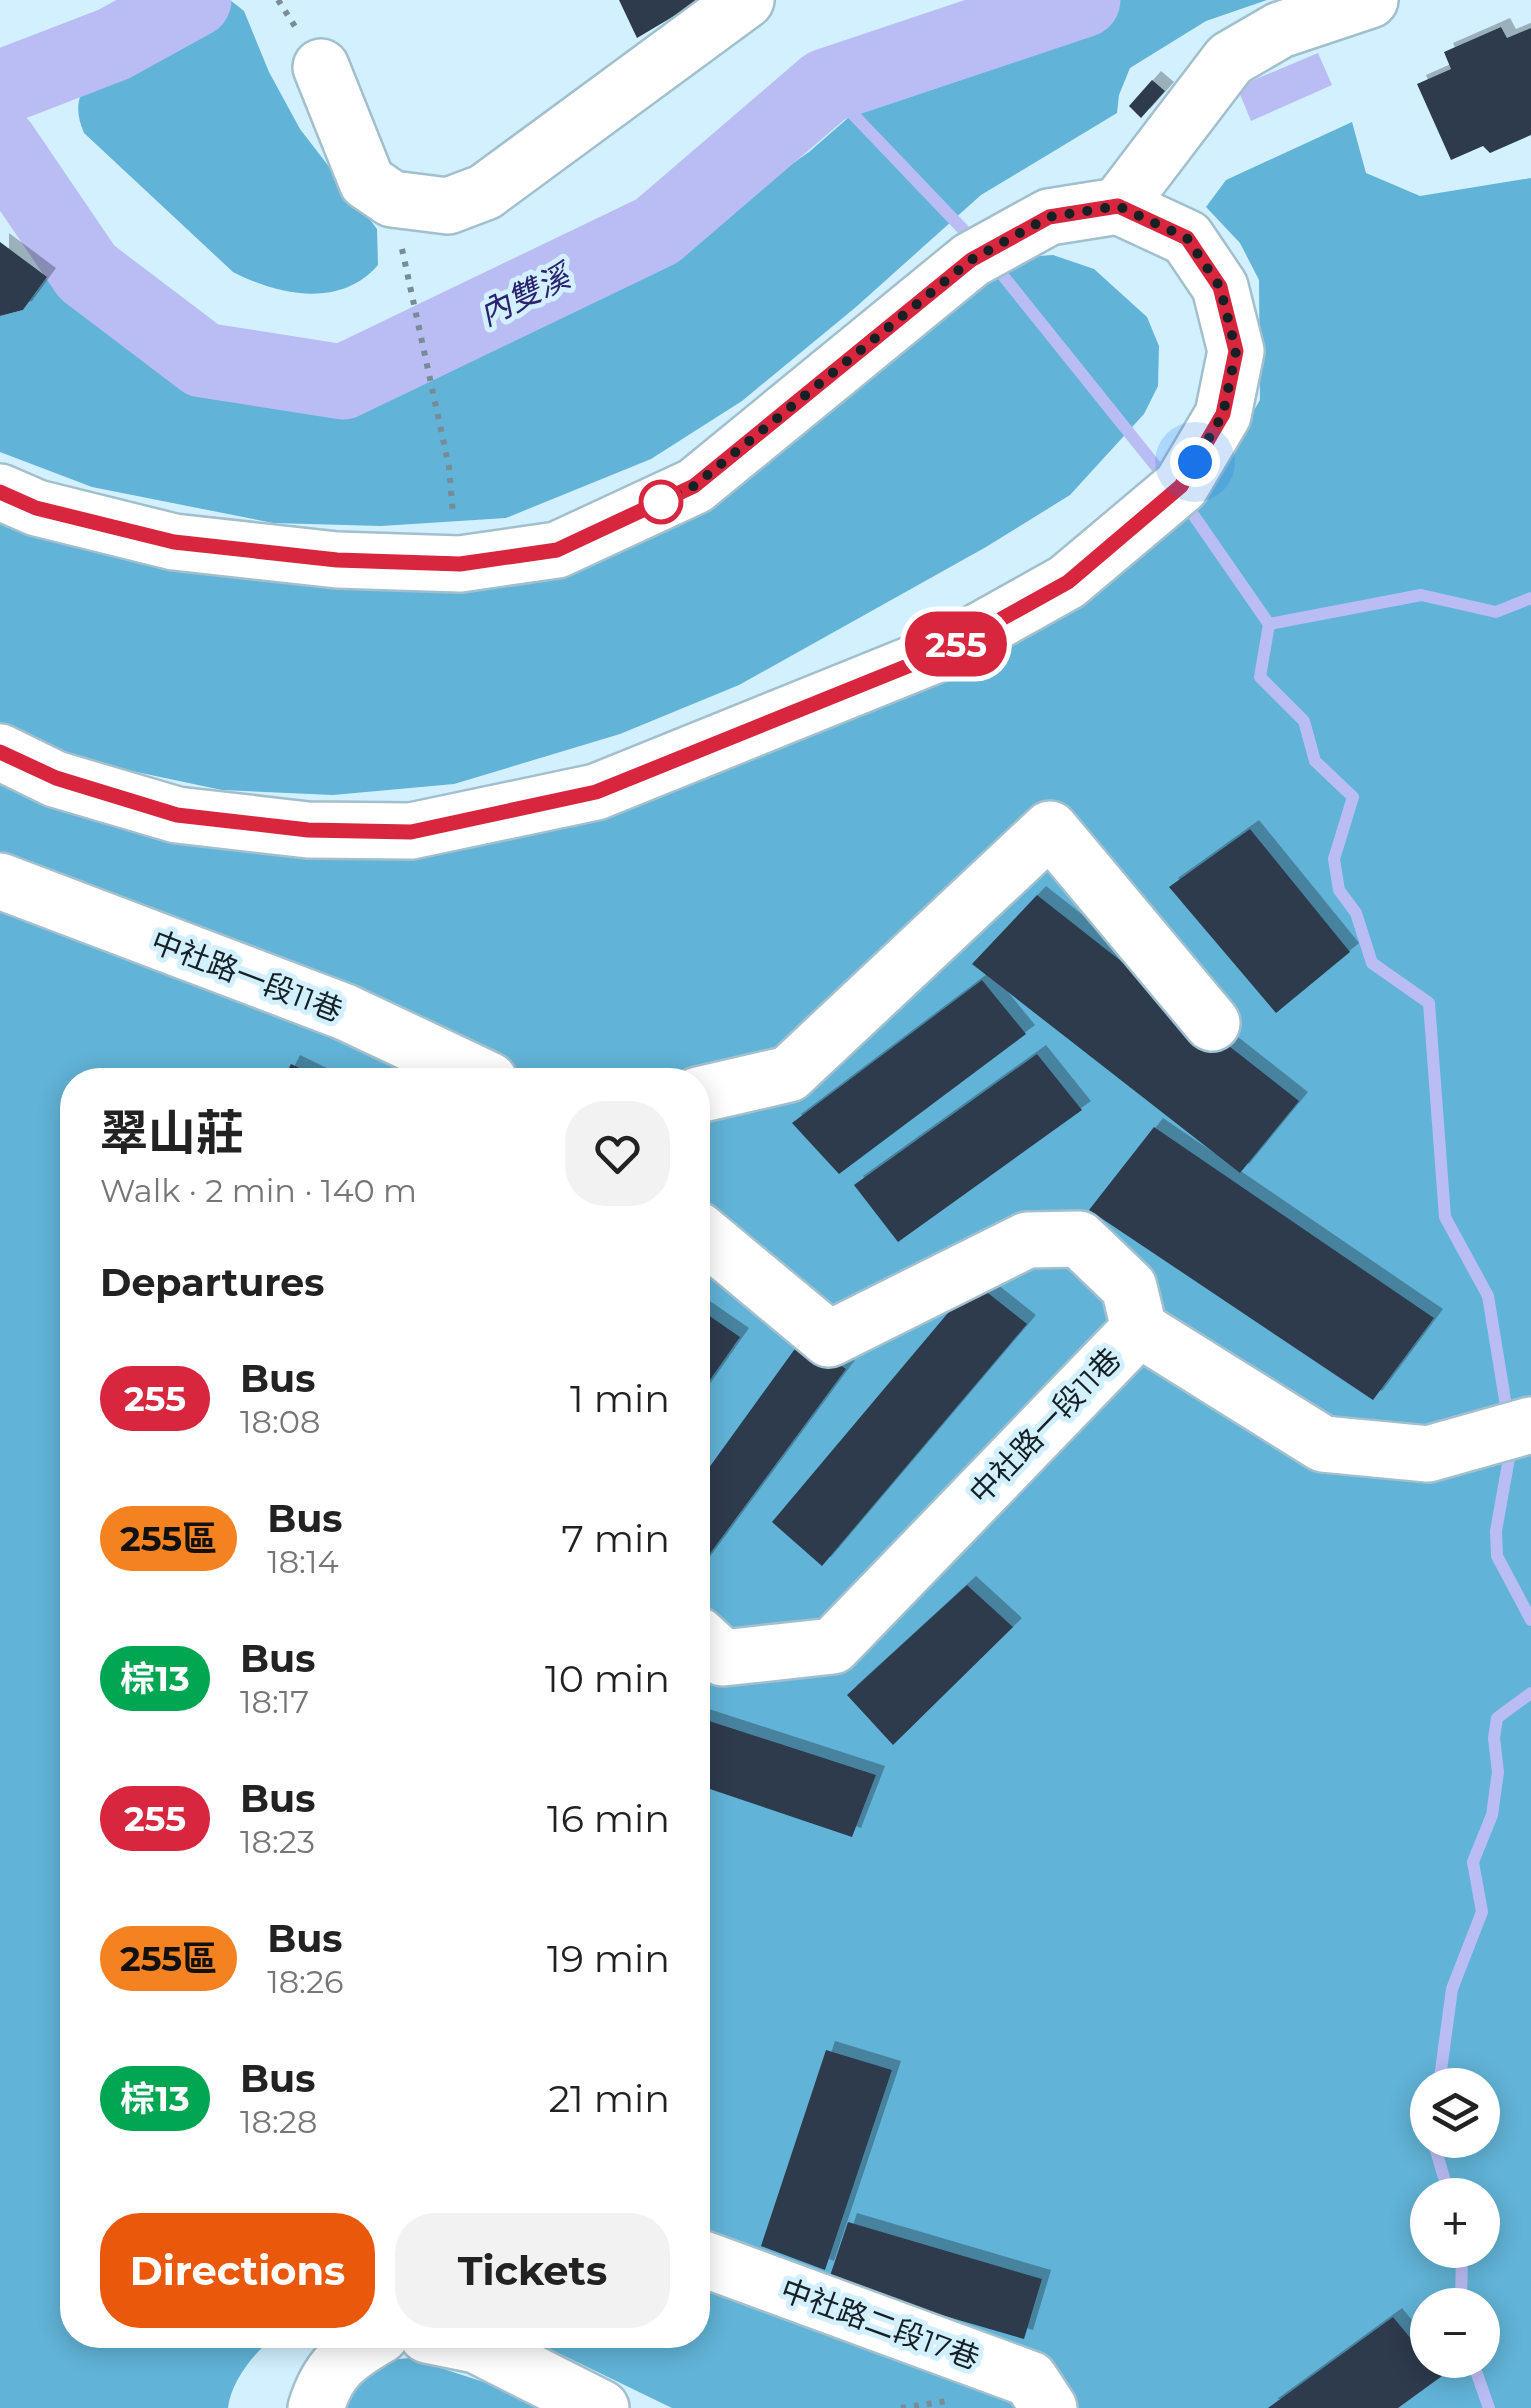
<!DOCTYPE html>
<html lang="en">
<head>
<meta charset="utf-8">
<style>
  body { margin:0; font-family:Montserrat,"Noto Sans TC",sans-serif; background:#f2f2f2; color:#222; height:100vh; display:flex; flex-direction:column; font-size:38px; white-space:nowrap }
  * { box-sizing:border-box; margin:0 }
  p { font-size:32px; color:#767676 }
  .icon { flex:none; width:55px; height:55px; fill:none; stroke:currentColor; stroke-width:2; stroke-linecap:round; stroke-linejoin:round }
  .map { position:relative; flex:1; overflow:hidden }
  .panel { position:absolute; left:60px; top:1068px; width:650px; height:1280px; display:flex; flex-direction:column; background:#fff; border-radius:40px; box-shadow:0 5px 25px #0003 }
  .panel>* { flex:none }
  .badge { padding:0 20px; border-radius:32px; font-size:35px; line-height:65px }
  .buttons { position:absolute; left:1410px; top:2068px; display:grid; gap:20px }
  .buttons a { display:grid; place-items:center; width:90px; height:90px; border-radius:50%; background:#fff; box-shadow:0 5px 25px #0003; font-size:50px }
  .you { position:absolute; width:50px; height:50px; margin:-25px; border:8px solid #fff; border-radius:50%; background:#1a73e8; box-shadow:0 0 0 15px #1a73e833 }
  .map>.badge { position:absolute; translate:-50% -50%; box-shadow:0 0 0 5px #fff }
  h2 { padding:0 40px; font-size:38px; line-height:90px }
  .round { display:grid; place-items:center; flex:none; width:105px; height:105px; border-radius:40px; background:#f2f2f2 }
  .head { display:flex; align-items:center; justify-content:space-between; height:170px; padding:0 40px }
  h1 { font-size:48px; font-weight:700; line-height:75px }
  .primary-button { display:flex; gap:20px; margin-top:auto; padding:20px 40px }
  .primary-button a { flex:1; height:115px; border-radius:40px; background:#ea580c; color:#fff; font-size:40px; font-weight:700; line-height:115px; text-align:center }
  .primary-button a+a { background:#f2f2f2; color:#222 }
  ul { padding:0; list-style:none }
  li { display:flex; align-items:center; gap:30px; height:140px; padding:0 40px }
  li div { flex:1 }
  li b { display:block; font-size:38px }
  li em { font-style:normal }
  li .badge { min-width:110px; font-weight:700; text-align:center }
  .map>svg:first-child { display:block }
</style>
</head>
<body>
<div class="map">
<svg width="1531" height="2408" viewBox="0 0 1531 2408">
  <defs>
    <filter id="shadow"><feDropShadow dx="9" dy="-9" stdDeviation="0" flood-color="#0004"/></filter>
  </defs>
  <rect width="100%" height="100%" fill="#d2f0ff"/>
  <!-- forest -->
  <g fill="#61b3d7" fill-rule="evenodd">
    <path d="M230 0 244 11 269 72 300 129 377 229 378 265C340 309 278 295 233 272L84 133C75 112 76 96 91 77L195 15Z"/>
    <path d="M1119 0H1267L1206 21 1130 68 1119 95 1117 113 981 195 856 307 742 401 651 459 506 518 381 526 273 523 92 487 0 452V316L23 310 47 277 94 294 144 339 202 367 260 390 320 401 396 382 547 303 690 236 809 152 864 104 924 66Z"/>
    <path d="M1352 122 1366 173 1420 196 1531 178V2408H672L544 2346 500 2335H698V1080H72V2335H278C256 2349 231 2381 228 2408H0V776L300 848 748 758 1226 458 1260 400 1259 280 1240 243 1206 207 1226 180ZM1428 2085H1482V2140H1428ZM1428 2195H1482V2250H1428ZM1428 2305H1482V2360H1428Z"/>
    <path d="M1053 255 1094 269 1147 317 1159 346 1158 386 1144 414 1070 495 986 547 739 685 620 734 454 784 333 795 222 790 108 766 0 729V509L495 579 1012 258Z"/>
    <path d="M410 2358 502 2388 536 2408H326L369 2362Z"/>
  </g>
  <!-- water -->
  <path fill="#babdf4" d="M1318 53 1332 85 1251 121 1237 87Z"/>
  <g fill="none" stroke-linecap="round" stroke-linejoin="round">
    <!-- stream -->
    <g stroke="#babdf4" stroke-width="12">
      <path d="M826 86 976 243"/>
      <path d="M992 262 1167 480"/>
      <path d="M1183 500 1269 624 1260 677 1304 721 1315 761 1353 797 1334 859 1339 890 1356 913 1372 963 1429 1003 1445 1217 1488 1296 1508 1418"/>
      <path d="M1269 624 1421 595 1496 612 1531 598"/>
      <path d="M1511 1447 1496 1531 1497 1556 1531 1620"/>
      <path d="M1439 2085 1452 1989 1482 1912 1473 1862 1492 1815 1498 1772 1494 1738 1497 1718 1531 1693"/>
      <path d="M1433 2140 1449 2195"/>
      <path d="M1461 2305 1462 2250"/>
      <path d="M1472 2360 1489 2408"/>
    </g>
    <!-- river -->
    <g stroke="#babdf4" stroke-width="75">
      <path d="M0 88 114 44 194 0"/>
      <path d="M0 144 87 272 203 360 343 382 657 231 826 86 1083 0"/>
    </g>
  </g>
  <!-- building -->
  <g fill="#2d3b4e" filter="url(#shadow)">
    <path d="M619 0H701L637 38Z"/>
    <path d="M1501 27 1507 38 1531 28V135L1490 153 1483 146 1451 160 1417 84 1451 69 1444 52Z"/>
    <path d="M1152 80 1165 91 1141 118 1129 106Z"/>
    <path d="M0 242 47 277 23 310 0 316Z"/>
    <path d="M1250 829 1350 952 1276 1013 1169 887Z"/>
    <path d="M1037 895 1299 1101 1240 1173 972 964Z"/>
    <path d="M982 980 1026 1034 839 1174 792 1123Z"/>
    <path d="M1037 1054 1082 1110 898 1242 854 1185Z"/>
    <path d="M291 1064 324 1080H283Z"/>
    <path d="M1154 1127 1434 1318 1373 1400 1089 1210Z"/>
    <path d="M974 1282 1027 1324 822 1566 772 1522Z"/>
    <path d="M698 1308 740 1337 698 1397Z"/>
    <path d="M802 1339 846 1369 700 1567 698 1483Z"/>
    <path d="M967 1585 1013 1627 893 1745 847 1695Z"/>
    <path d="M700 1718 876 1775 852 1837 698 1785Z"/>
    <path d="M826 2050 892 2070 825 2270 761 2246Z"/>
    <path d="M848 2222 1042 2279 1024 2339 828 2282Z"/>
    <path d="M1393 2317 1442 2376 1398 2408H1268Z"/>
  </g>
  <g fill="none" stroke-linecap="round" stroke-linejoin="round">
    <!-- minor casing -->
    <g stroke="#a2bfcd" stroke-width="60">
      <g id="minor">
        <path d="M321 67 367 182 392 199 448 206 485 192 746 0"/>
        <path d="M1118 206 1230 59 1280 30 1370 0"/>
        <path d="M0 492 37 508 174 542 337 560 460 564 557 550 695 486 971 260 1049 217 1118 206 1187 238 1220 287 1236 351 1223 415 1181 486 1067 582 940 653 596 792 411 831 308 830 177 815 55 779 0 752"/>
        <path d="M0 881 345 1012 489 1080"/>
        <path d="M698 1095 789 1074 1050 829 1212 1023"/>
        <path d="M698 1230 829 1339 1027 1240 1079 1239 1129 1287 1139 1329 833 1646 723 1658 698 1635"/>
        <path d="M1139 1329 1323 1444 1428 1454 1531 1425"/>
        <path d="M698 2257 1030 2379 1049 2408"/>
        <path d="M427 2335 476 2345 601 2408"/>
        <path d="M316 2408C328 2368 346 2355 381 2335"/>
      </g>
    </g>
    <!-- path -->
    <g stroke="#778c96" stroke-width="6" stroke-dasharray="5 8" stroke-linecap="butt">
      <path d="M278 0 296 28"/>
      <path d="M402 249 449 467 453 516"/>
      <path d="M901 2408 948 2401"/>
    </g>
    <!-- minor -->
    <use href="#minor" stroke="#fff" stroke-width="55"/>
  </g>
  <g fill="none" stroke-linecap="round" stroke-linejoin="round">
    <!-- line casing -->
    <g stroke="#fff" stroke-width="22">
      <path id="line" d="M0 492 36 508 174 542 337 560 460 564 557 550 694 486 971 260 1049 217 1118 206 1187 238 1220 287 1236 351 1223 414 1181 486 1068 582 940 653 596 792 411 832 308 830 177 815 56 778 0 752"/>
    </g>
    <!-- line -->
    <use href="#line" stroke="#d7263d" stroke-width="15"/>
    <!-- walk -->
    <path stroke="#162126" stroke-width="10" stroke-dasharray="0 18" d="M661 502 694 486 971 260 1049 217 1118 206 1187 238 1220 287 1236 351 1223 414 1195 462"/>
  </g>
  <!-- markers -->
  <circle fill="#fff" stroke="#d7263d" stroke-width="5" cx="661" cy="502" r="20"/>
  <g text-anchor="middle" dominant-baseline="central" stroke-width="10" stroke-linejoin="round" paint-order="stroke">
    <!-- street labels -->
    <g font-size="30" fill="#162126" stroke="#d2f0ff">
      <text transform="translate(247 976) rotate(21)">中社路一段11巷</text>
      <text transform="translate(1045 1426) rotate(-46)">中社路一段11巷</text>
      <text transform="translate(880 2324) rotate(20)">中社路二段17巷</text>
    </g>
    <!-- water labels -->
    <g font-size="32" font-style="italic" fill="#2b236f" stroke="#d2f0ff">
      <text transform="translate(524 295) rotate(-26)">內雙溪</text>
    </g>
  </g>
</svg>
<div class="buttons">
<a><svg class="icon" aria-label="layers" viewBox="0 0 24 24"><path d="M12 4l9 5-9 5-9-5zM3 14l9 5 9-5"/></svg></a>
<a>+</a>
<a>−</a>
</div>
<div class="you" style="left:1195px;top:462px"></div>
<b class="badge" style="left:956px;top:644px;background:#d7263d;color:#fff">255</b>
<section class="panel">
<div class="head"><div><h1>翠山莊</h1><p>Walk · 2 min · 140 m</p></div><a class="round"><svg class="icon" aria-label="heart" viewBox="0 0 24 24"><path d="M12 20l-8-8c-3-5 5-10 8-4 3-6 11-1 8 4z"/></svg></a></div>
<h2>Departures</h2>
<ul>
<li><span class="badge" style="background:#d7263d;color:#fff">255</span><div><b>Bus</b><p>18:08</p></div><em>1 min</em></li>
<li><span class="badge" style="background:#f58220;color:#111">255區</span><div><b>Bus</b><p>18:14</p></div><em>7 min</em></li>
<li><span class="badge" style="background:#00a651;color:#fff">棕13</span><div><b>Bus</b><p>18:17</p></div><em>10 min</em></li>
<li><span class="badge" style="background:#d7263d;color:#fff">255</span><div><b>Bus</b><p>18:23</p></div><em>16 min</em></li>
<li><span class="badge" style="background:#f58220;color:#111">255區</span><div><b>Bus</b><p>18:26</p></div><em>19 min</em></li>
<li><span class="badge" style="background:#00a651;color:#fff">棕13</span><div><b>Bus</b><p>18:28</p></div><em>21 min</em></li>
</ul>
<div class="primary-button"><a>Directions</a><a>Tickets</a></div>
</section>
</div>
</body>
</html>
